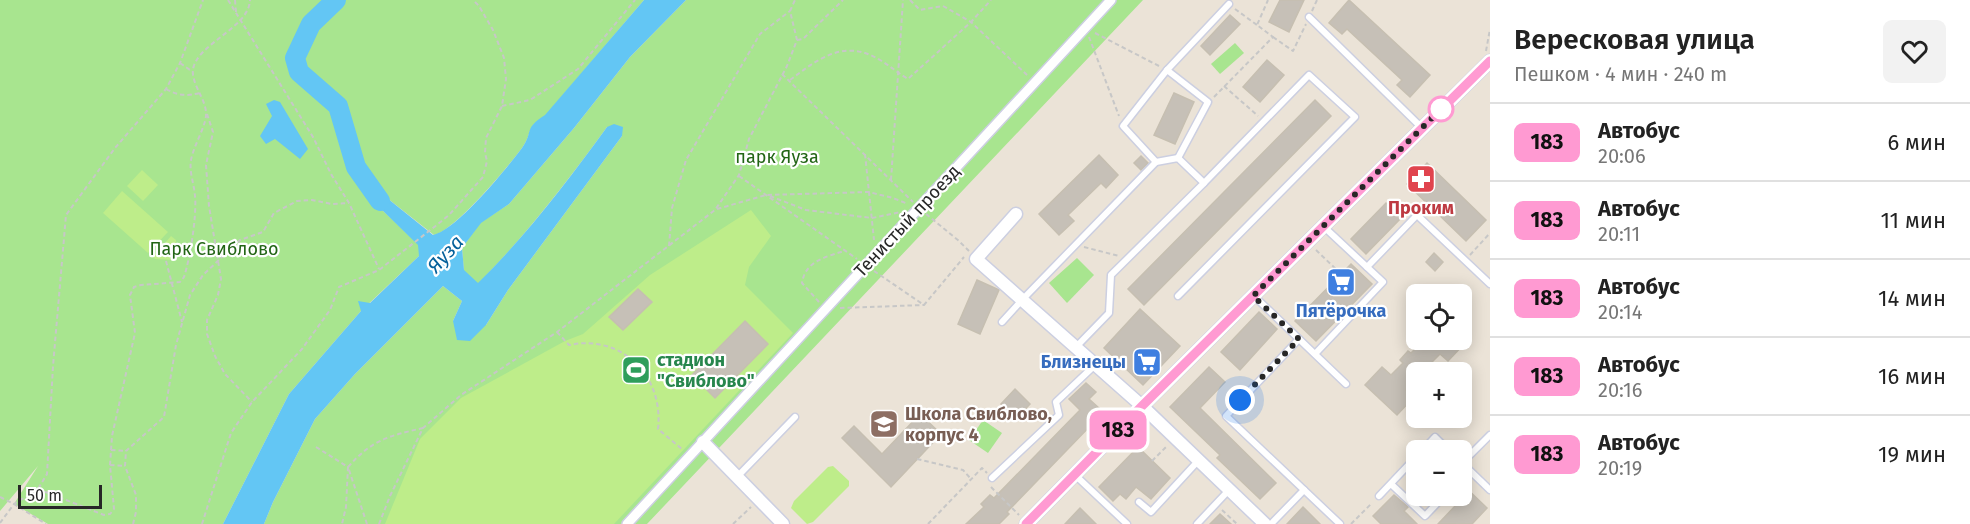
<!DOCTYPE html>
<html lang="ru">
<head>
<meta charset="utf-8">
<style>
  body { margin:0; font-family:"Fira Sans",sans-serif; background:#f2f2f2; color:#222; height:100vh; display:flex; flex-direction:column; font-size:22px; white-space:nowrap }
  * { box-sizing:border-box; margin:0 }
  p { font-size:20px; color:#767676 }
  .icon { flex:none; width:33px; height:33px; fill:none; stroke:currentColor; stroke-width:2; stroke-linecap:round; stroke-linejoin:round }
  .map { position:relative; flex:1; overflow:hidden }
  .panel { display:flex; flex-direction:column; background:#fff; width:480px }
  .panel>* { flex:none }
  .badge { padding:0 12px; border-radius:9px; font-size:21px; line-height:39px }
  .tools { position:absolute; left:1406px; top:284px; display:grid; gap:12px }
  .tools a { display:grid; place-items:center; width:66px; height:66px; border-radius:9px; background:#fff; box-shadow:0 3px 15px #0003; font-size:30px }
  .scale { position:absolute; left:18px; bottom:15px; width:84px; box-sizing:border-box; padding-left:6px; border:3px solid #272727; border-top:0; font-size:16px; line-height:21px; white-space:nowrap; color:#272727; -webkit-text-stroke:4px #fff; paint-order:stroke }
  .you { position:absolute; width:30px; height:30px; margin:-15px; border:4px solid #fff; border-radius:50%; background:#1a73e8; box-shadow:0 0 0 9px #1a73e833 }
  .map>.badge { position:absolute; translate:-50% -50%; box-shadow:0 0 0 3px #fff }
  .round { display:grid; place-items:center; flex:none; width:63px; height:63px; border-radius:9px; background:#f2f2f2 }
  .head { display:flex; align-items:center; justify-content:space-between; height:102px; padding:0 24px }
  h1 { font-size:28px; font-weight:600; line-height:45px }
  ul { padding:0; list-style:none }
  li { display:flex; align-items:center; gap:18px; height:78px; padding:0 24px; border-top:2px solid #e0e0e0 }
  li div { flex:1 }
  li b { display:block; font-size:22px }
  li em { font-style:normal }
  li .badge { min-width:66px; font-weight:700; text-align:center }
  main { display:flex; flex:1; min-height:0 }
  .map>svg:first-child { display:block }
</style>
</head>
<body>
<main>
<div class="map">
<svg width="1490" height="524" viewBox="0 0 1490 524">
  <rect width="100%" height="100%" fill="#ebe3d7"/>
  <!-- green -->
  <g fill="#a8e58f">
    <path d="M0 0H644L545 116C524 129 534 131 522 148 507 168 455 230 434 235L387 198 360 173 379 207 419 245V256L361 311 289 394 223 524H48L14 504 38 466 0 511Z"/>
    <path d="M686 0H1143L647 524H264L273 502 315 419 355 374 443 286 462 301 453 321 486 325 508 290 622 136 607 127C567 182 526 235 478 284L464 271 462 248 480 223 509 204 574 128 630 57Z"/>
    <path d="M1235 43 1244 53 1220 74 1211 64Z"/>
    <path d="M1077 258 1094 275 1067 303 1049 283Z"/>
    <path d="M983 420 1002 433 988 453 969 440Z"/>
  </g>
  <!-- pitch -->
  <g fill="#beed8a">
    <path d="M142 170 158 185 143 201 127 186Z"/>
    <path d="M122 191 168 232 148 253 103 213Z"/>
    <path d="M751 210 771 236 749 267 745 285 793 333 614 524H385L420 439 461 398 565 341 583 334 650 275Z"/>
    <path d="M171 236 176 240 175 260 155 259 153 257Z"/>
    <path d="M833 466 849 481V486L813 522 807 524 791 508 794 501 828 467Z"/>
  </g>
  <!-- water -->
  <g fill="#63c6f4">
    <path d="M644 0H686L630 57 574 128 509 204 481 223 462 248 464 270 478 283C526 236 567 182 607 127L614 124 623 127 622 136 508 290 486 325 470 341 457 340 453 321 462 301 443 286 355 374 315 419 273 502 264 524H223L289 394 361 311 358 301 370 303 419 256 418 245 379 207 359 171 387 198 433 235C456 231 507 168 522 148 534 131 523 129 545 115Z"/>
    <path d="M274 100 280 102 308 149 300 159 275 139 266 144 260 136 272 116 266 104Z"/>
  </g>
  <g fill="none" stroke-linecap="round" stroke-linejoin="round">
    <!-- river -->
    <path stroke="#63c6f4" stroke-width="20" d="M336 0 311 24 295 58 299 72 338 106 356 167 380 201"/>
  </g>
  <!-- building -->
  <g fill="#c6c0b7" stroke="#c6bfb1" stroke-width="1.5">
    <path d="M1280 0H1304L1289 32 1269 22Z"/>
    <path d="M1349 0 1430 75 1410 97 1397 85 1402 80 1347 29 1342 34 1329 23Z"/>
    <path d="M1230 15 1240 24 1210 55 1201 46Z"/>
    <path d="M1267 60 1284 75 1260 102 1243 87Z"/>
    <path d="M1174 93 1194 102 1175 144 1154 135Z"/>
    <path d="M1315 100 1331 116 1144 305 1128 289Z"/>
    <path d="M1099 155 1118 175 1106 188 1101 183 1068 215 1074 221 1059 235 1039 214Z"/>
    <path d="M1141 156 1148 163 1141 170 1134 163Z"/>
    <path d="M1427 163 1486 220 1466 241 1407 184Z"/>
    <path d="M1386 203 1401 218 1366 254 1351 239Z"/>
    <path d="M1434 253 1443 262 1435 271 1426 262Z"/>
    <path d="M1351 264 1372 284 1316 341 1295 321Z"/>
    <path d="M977 280 999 290 980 334 958 324Z"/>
    <path d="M638 289 652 302 623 330 609 317Z"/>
    <path d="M1140 309 1180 346 1143 385 1104 348Z"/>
    <path d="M1259 312 1277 329 1240 370 1221 352Z"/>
    <path d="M745 321 768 344 715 398 692 375Z"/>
    <path d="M1425 339H1458L1464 344 1448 361 1440 354 1422 372H1416V379L1406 390 1414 397 1397 415 1365 385 1382 367 1391 375 1403 363 1400 360 1408 351 1411 353Z"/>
    <path d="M1209 367 1225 382 1200 408 1276 483 1260 499 1217 458 1220 455 1170 407Z"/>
    <path d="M1086 383 1096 392 1089 399 1099 408 1090 418 1094 422 1007 512 1009 514 999 524H966L984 507 981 504 990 495 994 498 1080 410 1069 399Z"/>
    <path d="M1015 389 1030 404 1016 419 1001 404Z"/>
    <path d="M920 414 941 434 891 487 842 438 854 426 882 454Z"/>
    <path d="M1138 447 1170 478 1151 499 1136 487 1126 499 1120 494 1113 501 1099 487Z"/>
    <path d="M1461 483 1487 508 1472 524H1438L1456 505 1451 500 1455 495H1461Z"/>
    <path d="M1394 495 1408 507 1404 511 1417 524H1381L1373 516Z"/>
    <path d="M1303 507 1320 524H1287Z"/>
    <path d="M1080 508 1096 524H1065Z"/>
    <path d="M1220 514 1231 524H1210Z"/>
  </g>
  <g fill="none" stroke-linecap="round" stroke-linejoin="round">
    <!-- service casing -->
    <g stroke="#cccfe1" stroke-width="9">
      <g id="service">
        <path d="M1309 17 1422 128"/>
        <path d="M1167 70 1229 4"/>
        <path d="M1156 162 1123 126 1167 70 1208 102 1178 158"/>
        <path d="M1367 267 1417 215 1490 284"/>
        <path d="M1253 295 1346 384"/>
        <path d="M1178 296 1355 117 1309 75 1204 183"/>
        <path d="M1002 322 1022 300 1156 162 1178 158 1204 183 1111 275 1109 313 1076 347"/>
        <path d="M1299 339 1226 416 1340 524"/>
        <path d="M1315 354 1383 282 1323 226"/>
        <path d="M1423 450 1435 437 1448 450"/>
        <path d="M1461 462 1490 490"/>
        <path d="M1462 463 1490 435"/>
        <path d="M1075 475 1127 524"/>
        <path d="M737 477 795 417"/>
        <path d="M992 478 1059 415 1056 402 1095 365"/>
        <path d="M1461 478 1469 470"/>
        <path d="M1391 484 1425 516 1445 495"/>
        <path d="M1379 496 1416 457"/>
        <path d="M1139 502 1151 512 1198 461"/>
        <path d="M1197 524 1229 490"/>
        <path d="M1271 524 1304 490"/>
      </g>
    </g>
    <!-- pedestrian casing -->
    <g stroke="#cccfe1" stroke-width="12">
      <path id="pedestrian" d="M627 524 1111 0"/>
    </g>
    <!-- minor casing -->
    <g stroke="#cccfe1" stroke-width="15">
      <g id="minor">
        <path d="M1016 214 976 259 1142 406 1265 524"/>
        <path d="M703 442 783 524"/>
        <path d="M1026 524 1142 406 1490 61"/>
      </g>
    </g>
    <!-- path -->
    <g stroke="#c7c7c7" stroke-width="2" stroke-dasharray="4.5 3" stroke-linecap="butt">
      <path d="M228 0 313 137 331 174 349 203 379 269"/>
      <path d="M235 0 236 12"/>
      <path d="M910 0 920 10 943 6 971 22 1027 75"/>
      <path d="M1235 9 1257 25"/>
      <path d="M1312 11 1317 0"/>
      <path d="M1095 33 1159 66"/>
      <path d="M1089 37 1119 116"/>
      <path d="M1273 37 1293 51 1306 24"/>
      <path d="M797 40 803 39 843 0"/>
      <path d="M1486 51 1490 29"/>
      <path d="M180 63 193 72"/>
      <path d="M782 74 913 202"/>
      <path d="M790 80C818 59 844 38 880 60 890 66 898 73 908 79L971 22 991 0"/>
      <path d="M1224 86 1258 116"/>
      <path d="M166 89C178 96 187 96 200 93"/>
      <path d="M1214 97 1273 37 1257 25 1268 0"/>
      <path d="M502 106 530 100 578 69 635 0"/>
      <path d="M207 114 213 132 206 165 209 206 221 279 218 295 207 320V334L215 356 225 374 252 402"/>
      <path d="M865 154 874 240"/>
      <path d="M739 176 857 259"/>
      <path d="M891 180 903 0"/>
      <path d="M770 196 806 210 872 218 901 212"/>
      <path d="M717 209 766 195 869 192 893 198 908 204"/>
      <path d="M926 214 959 241 969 251"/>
      <path d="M669 246 672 208 686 160 760 34 790 11"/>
      <path d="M1084 247 1119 256"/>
      <path d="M1316 250 1341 274"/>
      <path d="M1470 255 1490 233"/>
      <path d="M166 261 182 322"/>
      <path d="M874 271 924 305 964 257"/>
      <path d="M819 302 802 283C805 261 826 257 844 251"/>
      <path d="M840 308 924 305"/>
      <path d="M557 332 569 345C622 334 664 376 658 429L683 450"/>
      <path d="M316 447 348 467 346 507 342 524"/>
      <path d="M111 450 126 451"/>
      <path d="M917 459 963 470 971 479"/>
      <path d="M1152 461 1167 446"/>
      <path d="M110 465 125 466"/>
      <path d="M991 487 1019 515"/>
      <path d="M38 489 104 515 110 514 114 509 110 465 112 436 135 333 130 295 134 287 141 285 180 282 184 277C190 259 197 215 195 196 194 183 189 172 191 160 193 147 208 122 206 112 205 98 191 83 193 69 198 43 249 28 250 0"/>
      <path d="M0 497 14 504 46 524"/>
      <path d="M1222 510 1237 524"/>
      <path d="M0 523 14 504 38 489 47 474 53 366 66 215 115 148 166 89 180 63 203 0"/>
      <path d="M133 524 136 512V495L125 466 126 451 164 417 176 345 190 295 203 275 240 240 263 232 274 213 297 201 312 200 332 204 349 203"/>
      <path d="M202 524 231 433 252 402 302 349 330 310 339 287 379 270 438 224 449 215 483 177 487 161 485 153 486 138 502 106 506 79 504 58 493 30 479 6 473 0"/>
      <path d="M367 524 348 467C372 440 388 436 423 428"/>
      <path d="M379 524 390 496 423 428 461 395 557 332 715 210 739 175 749 139 787 66 797 40 790 11 795 0"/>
      <path d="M733 524 751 507"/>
      <path d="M928 524 982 468 987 473"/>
      <path d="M1351 524 1372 503"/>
    </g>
    <!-- service -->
    <use href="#service" stroke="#fff" stroke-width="6"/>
    <!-- pedestrian -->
    <use href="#pedestrian" stroke="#fff" stroke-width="9"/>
    <!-- minor -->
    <use href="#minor" stroke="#fff" stroke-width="12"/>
  </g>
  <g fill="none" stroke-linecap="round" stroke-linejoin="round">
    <!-- line casing -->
    <g stroke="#fff" stroke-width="14">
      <path id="line" d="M1026 524 1142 406 1490 61"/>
    </g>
    <!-- line -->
    <use href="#line" stroke="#ff9ad2" stroke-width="9"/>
    <!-- walk -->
    <path stroke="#272727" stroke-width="6" stroke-dasharray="0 10.8" d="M1240 400 1299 339 1253 296 1441 109"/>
  </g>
  <!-- icons -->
  <defs>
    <g id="pharmacy-square" transform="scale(1.5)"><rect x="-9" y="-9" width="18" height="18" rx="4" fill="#e0444e" stroke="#fff"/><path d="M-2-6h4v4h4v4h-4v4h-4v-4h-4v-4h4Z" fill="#fff"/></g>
    <g id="supermarket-square" transform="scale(1.5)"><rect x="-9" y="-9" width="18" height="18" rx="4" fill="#3f7fe0" stroke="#fff"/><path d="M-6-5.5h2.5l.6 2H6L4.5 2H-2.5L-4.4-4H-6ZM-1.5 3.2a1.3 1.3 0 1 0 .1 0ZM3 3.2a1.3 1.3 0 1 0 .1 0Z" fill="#fff"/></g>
    <g id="stadium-square" transform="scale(1.5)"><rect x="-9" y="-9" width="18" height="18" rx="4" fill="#2e9e5b" stroke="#fff"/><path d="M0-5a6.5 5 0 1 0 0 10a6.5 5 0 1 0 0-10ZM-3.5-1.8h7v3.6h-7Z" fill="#fff"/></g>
    <g id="school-square" transform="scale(1.5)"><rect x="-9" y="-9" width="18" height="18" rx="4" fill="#8d6e63" stroke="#fff"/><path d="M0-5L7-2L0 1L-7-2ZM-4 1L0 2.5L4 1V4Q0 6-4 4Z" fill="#fff"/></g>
  </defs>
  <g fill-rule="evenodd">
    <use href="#pharmacy-square" x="1421" y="179"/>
    <use href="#supermarket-square" x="1341" y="282"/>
    <use href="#supermarket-square" x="1147" y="362"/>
    <use href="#stadium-square" x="636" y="370"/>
    <use href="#school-square" x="884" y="424"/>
  </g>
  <!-- markers -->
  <circle fill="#fff" stroke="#ff9ad2" stroke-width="3" cx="1441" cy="109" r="12"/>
  <g text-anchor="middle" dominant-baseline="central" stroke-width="4.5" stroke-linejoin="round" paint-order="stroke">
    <!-- park labels -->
    <g font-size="18" fill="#226515" stroke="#fff">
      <text x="777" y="157">парк Яуза</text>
      <text x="214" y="249">Парк Свиблово</text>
    </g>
    <!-- health labels -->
    <g font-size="18" font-weight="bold" fill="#be3a42" stroke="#fff">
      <text x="1421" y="208">Проким</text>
    </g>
    <!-- street labels -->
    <g font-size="18" fill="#272727" stroke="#fff">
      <text transform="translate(907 221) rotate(-47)">Тенистый проезд</text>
    </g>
    <!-- shop labels -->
    <g font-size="18" font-weight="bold" fill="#366cbe" stroke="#fff">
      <text x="1341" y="311">Пятёрочка</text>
      <text x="1126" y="362" text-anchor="end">Близнецы</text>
    </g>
    <!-- leisure labels -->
    <g font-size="18" font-weight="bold" fill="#27864d" stroke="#fff" text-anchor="start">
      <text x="657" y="360">стадион<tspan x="657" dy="21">"Свиблово"</tspan></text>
    </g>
    <!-- education labels -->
    <g font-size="18" font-weight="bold" fill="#785e54" stroke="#fff" text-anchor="start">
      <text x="905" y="414">Школа Свиблово,<tspan x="905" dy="21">корпус 4</tspan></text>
    </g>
    <!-- water labels -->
    <g font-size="20" font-style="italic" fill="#06619b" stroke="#fff">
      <text transform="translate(445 254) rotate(-48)">Яуза</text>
    </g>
  </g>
</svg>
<div class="tools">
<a><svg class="icon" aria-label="locate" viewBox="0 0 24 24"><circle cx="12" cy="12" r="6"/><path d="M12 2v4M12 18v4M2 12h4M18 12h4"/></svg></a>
<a>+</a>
<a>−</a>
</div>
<div class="scale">50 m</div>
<div class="you" style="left:1240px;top:400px"></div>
<b class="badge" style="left:1118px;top:430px;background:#ff9ad2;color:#111">183</b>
</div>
<section class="panel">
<div class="head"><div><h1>Вересковая улица</h1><p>Пешком · 4 мин · 240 m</p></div><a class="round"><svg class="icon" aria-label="heart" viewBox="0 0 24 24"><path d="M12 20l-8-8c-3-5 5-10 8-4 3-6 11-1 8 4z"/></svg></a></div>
<ul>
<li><span class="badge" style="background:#ff9ad2;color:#111">183</span><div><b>Автобус</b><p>20:06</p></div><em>6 мин</em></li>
<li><span class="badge" style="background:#ff9ad2;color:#111">183</span><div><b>Автобус</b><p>20:11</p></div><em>11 мин</em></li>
<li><span class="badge" style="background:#ff9ad2;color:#111">183</span><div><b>Автобус</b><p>20:14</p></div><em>14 мин</em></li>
<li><span class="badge" style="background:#ff9ad2;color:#111">183</span><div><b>Автобус</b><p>20:16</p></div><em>16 мин</em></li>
<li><span class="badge" style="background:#ff9ad2;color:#111">183</span><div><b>Автобус</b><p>20:19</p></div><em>19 мин</em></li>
</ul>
</section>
</main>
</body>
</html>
